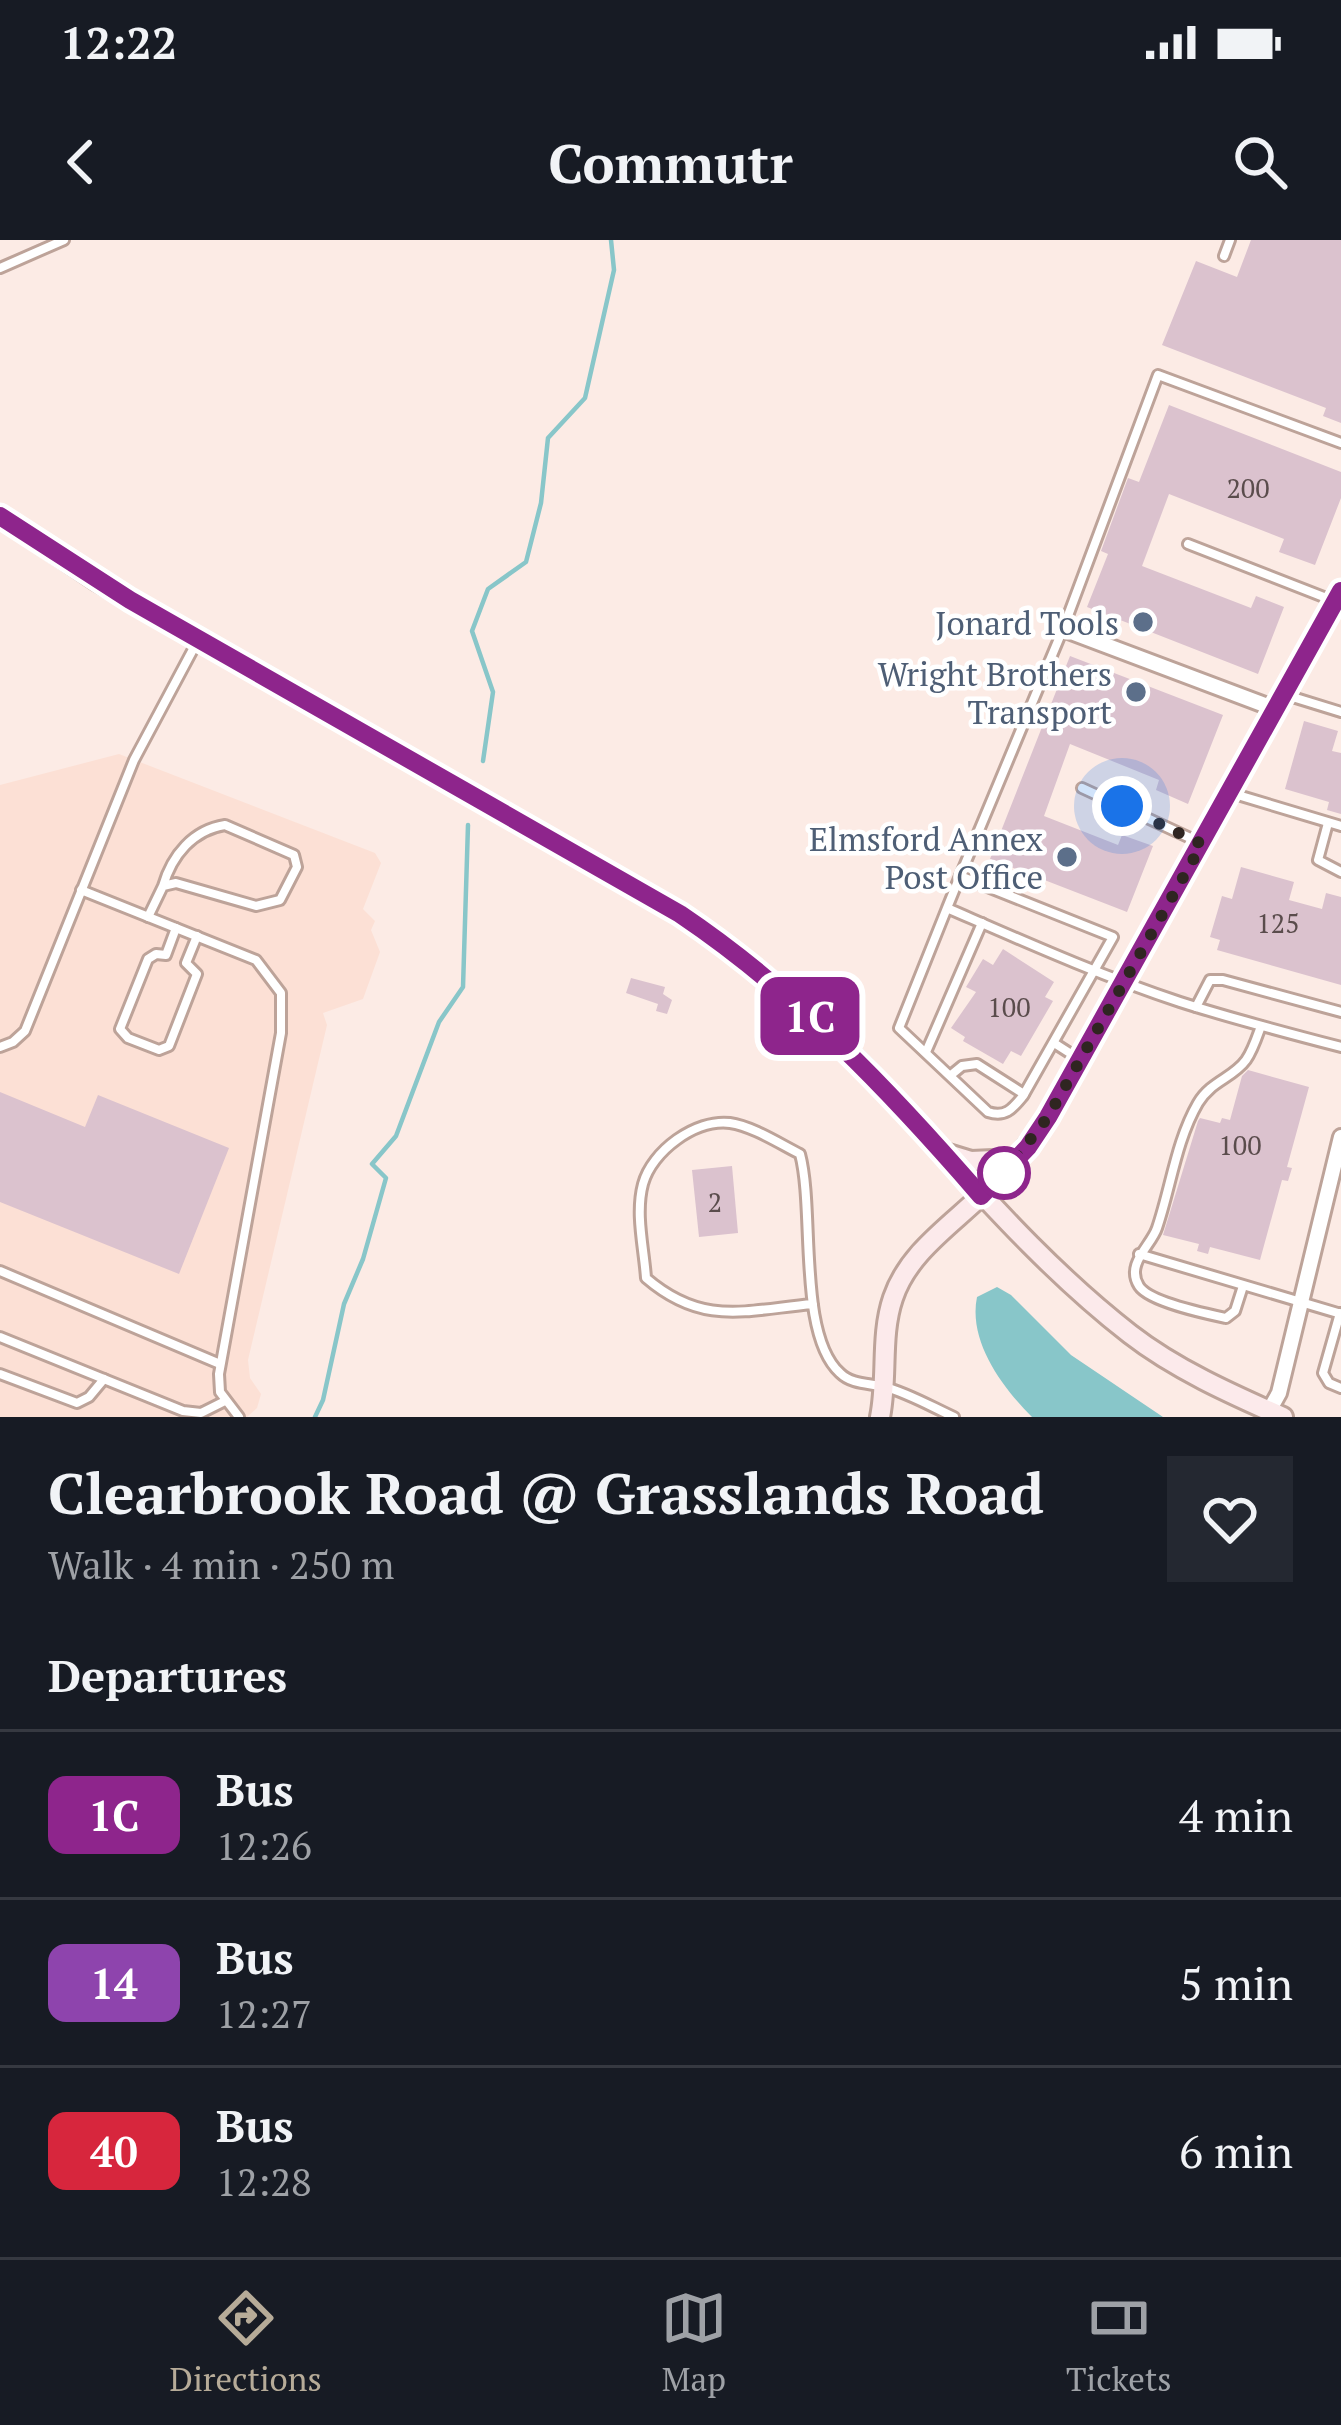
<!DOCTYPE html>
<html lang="en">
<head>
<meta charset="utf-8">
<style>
  body { margin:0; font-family:"PT Serif",serif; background:#242831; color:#f1f3f6; height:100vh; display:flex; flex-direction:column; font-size:45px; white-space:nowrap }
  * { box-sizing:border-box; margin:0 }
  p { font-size:39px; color:#9ea1a6 }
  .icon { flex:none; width:66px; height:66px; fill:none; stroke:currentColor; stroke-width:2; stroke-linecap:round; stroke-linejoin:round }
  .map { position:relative; height:1177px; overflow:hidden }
  .sheet { display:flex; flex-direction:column; background:#171b24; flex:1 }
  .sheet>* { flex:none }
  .badge { padding:0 24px; border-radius:18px; font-size:42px; line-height:78px }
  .you { position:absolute; width:60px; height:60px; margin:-30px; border:9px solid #fff; border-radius:50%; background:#1a73e8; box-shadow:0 0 0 18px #1a73e833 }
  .map>.badge { position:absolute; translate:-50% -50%; box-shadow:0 0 0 6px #fff }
  h2 { padding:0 48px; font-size:45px; line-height:108px }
  .round { display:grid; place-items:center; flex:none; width:126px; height:126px; border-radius:0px; background:#242831 }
  .headline { display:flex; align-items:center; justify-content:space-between; height:204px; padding:0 48px }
  h1 { font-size:57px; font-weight:800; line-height:90px }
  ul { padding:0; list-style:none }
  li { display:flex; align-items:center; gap:36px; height:168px; padding:0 48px; border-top:3px solid #363941 }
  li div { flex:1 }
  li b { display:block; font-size:45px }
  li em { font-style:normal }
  li .badge { min-width:132px; font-weight:700; text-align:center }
  .status { display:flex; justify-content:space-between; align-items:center; height:84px; padding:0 60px; background:#171b24; direction:ltr }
  .status svg { height:33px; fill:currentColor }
  header { display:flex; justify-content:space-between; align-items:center; height:156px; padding:0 48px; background:#171b24; font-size:54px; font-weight:800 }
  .tabs { display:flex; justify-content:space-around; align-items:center; height:168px; border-top:3px solid #363941; background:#171b24; font-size:33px; color:#9ea1a6 }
  .tabs a { display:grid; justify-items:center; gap:6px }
  .tabs .on { color:#b6ab98 }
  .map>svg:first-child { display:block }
</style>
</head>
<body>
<div class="status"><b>12:22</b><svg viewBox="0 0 49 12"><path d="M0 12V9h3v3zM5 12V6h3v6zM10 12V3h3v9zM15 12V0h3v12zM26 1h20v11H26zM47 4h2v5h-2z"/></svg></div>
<header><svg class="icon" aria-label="back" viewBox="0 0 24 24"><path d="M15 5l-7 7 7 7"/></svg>Commutr<svg class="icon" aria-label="search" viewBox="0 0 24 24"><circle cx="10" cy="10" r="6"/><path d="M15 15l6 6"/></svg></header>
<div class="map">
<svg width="1341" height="1177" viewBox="0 0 1341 1177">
  <rect width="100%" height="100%" fill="#fcebe5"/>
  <!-- built -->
  <path fill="#fce0d5" d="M119 514 375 613 381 623 363 669 375 681 371 690 380 712 363 759 323 773 327 785 248 1120 250 1138 261 1154 257 1168 247 1177H0V545Z"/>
  <!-- water -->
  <path fill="#88c6c9" d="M997 1047 1011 1055 1071 1115 1163 1177H1032C1002 1147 968 1101 977 1057Z"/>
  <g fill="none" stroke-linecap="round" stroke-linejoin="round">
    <!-- stream -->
    <g stroke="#88c6c9" stroke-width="4.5">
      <path d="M483 521 493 452 472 391 488 349 526 322 541 263 548 198 585 158 614 30 611 0"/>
      <path d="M315 1177 323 1160 344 1064 363 1019 386 938 372 924 396 896 439 782 463 747 468 585"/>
    </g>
  </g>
  <!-- building -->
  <g fill="#dbc2ce">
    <path d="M1251 0H1341V183L1323 176 1326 168 1162 105 1196 21 1237 37Z"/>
    <path d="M1169 165 1341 232V258L1315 325 1279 312 1284 299 1169 254 1142 326 1251 368 1256 356 1284 367 1258 434 1087 367 1108 314 1101 311 1128 238 1139 242Z"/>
    <path d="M1070 416 1223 475 1188 564 1156 550 1159 540 1070 504 1044 576 1118 605 1122 595 1153 606 1127 672 990 619Z"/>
    <path d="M1304 481 1338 491 1332 511 1341 513V574L1327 570 1329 562 1285 549Z"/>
    <path d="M1241 627 1294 642 1289 660 1322 669 1326 653 1341 657V745L1217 710 1220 700 1210 697 1222 656 1232 659Z"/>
    <path d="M1003 709 1054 742 1045 757 1053 761 1021 816 1011 811 1003 824 963 801 965 797 951 788 976 752 966 747 983 719 993 725Z"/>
    <path d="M631 738 665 747 663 754 672 760 667 774 656 771 658 764 626 753Z"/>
    <path d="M1248 830 1309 847 1287 927 1292 928 1288 941 1282 940 1260 1020 1210 1007 1208 1014 1197 1011 1199 1004 1163 995 1198 881 1200 878 1220 883 1222 878 1230 880 1242 836Z"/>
    <path d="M0 852 85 887 98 855 229 908 179 1034 0 962Z"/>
    <path d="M732 926 738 993 699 997 692 930Z"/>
  </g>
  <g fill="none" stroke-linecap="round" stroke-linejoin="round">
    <!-- lane casing -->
    <g stroke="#bda399" stroke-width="14">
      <g id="lane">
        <path d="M1224 16 1230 0"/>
        <path d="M0 28 64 0"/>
        <path d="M1188 304 1334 361"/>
        <path d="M1286 455 1341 472"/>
        <path d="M1082 548 1201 603"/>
        <path d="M1231 553 1341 586"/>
        <path d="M1328 583 1318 620 1341 632"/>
        <path d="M960 636 1063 389 1158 135 1341 203"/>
        <path d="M81 650 256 720 281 753V793L219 1134 220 1152 239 1177"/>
        <path d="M947 668 899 788 988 872C1006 878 1013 868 1023 856L1113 697 960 636 947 668C1023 701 1101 736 1180 762 1233 779 1287 793 1341 807"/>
        <path d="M148 677 163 646 176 643 256 666 280 660 297 627 294 615 225 585C193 590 172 615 163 646"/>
        <path d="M176 688 166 715 156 714 148 719 120 789 128 798 159 810 169 806 197 734 186 723 197 696"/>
        <path d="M1196 767 1210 740H1223L1341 772"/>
        <path d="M1054 803 1079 819"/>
        <path d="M0 807 13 802 25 791 134 520 198 400"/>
        <path d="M926 812 982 683"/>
        <path d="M951 835 962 826 977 824 1024 854"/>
        <path d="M1139 1014 1341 1074"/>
        <path d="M0 1031 220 1124"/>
        <path d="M1243 1046 1235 1071 1226 1078C1207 1074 1149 1062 1139 1046 1125 1024 1151 1006 1157 988 1171 947 1176 901 1198 863 1211 841 1233 838 1246 820 1253 810 1257 797 1261 786"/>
        <path d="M813 1064C746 1070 703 1087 646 1038 644 1008 635 974 643 944 652 911 695 879 730 883 752 886 780 904 800 914 815 970 797 1094 840 1133 852 1145 870 1143 885 1147 908 1153 932 1167 954 1177"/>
        <path d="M1340 1073 1323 1133 1329 1143 1341 1148"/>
        <path d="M0 1097 183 1171 201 1173 225 1161"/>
        <path d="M0 1134 77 1163 89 1157 104 1139"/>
      </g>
    </g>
    <!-- street casing -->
    <g stroke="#bda399" stroke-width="20">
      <g id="street">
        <path d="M1063 389 1278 470"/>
        <path d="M1269 1171 1279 1153 1341 897"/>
      </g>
    </g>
    <!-- secondary casing -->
    <g stroke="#bda399" stroke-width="24">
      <g id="secondary">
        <path d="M0 276 96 340 680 674C744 717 803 765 857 820 948 913 1027 1014 1130 1094 1175 1129 1231 1154 1283 1177"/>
        <path d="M945 913 971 921 1017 919"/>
        <path d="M880 1177C888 1138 880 1096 893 1058 908 1013 950 986 983 954 1008 930 1029 906 1048 877L1341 351"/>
      </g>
    </g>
    <!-- lane -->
    <use href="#lane" stroke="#fff" stroke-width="8"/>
    <!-- street -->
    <use href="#street" stroke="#fff" stroke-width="14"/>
    <!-- secondary -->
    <use href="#secondary" stroke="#fceaeb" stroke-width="18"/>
  </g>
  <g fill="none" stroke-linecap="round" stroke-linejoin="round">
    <!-- line casing -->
    <g stroke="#fff" stroke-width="27">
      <path id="line" d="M0 276 130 360 680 674C796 752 890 851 981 956L1028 907 1048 877 1341 351"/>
    </g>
    <!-- line -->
    <use href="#line" stroke="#8e258c" stroke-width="18"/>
    <!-- walk -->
    <path stroke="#2f2521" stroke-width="12" stroke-dasharray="0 21.6" d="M1004 933 1048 877 1202 604 1122 566"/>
  </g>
  <!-- markers -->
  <g fill="#5c6f8a" stroke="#fff" stroke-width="4.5">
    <circle cx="1143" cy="382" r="12"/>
    <circle cx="1136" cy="452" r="12"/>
    <circle cx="1067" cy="617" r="12"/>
  </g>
  <circle fill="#fff" stroke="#8e258c" stroke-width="6" cx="1004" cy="933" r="24"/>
  <g text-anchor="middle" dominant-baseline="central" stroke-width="9" stroke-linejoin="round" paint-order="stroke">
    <!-- number labels -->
    <g font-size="27" fill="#5a4c4c">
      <text x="1248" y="248">200</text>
      <text x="1278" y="683">125</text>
      <text x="1009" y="767">100</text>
      <text x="1240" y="905">100</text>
      <text x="715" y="962">2</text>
    </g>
    <!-- service labels -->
    <g font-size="33" fill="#4e5e75" stroke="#fff" text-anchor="end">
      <text x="1119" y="382">Jonard Tools</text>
      <text x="1112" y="433">Wright Brothers<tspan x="1112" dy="38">Transport</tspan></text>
      <text x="1043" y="598">Elmsford Annex<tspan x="1043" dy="38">Post Office</tspan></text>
    </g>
  </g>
</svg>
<div class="you" style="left:1122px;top:566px"></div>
<b class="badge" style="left:810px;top:776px;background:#8e258c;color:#fff">1C</b>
</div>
<section class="sheet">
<div class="headline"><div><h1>Clearbrook Road @ Grasslands Road</h1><p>Walk · 4 min · 250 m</p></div><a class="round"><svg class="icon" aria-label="heart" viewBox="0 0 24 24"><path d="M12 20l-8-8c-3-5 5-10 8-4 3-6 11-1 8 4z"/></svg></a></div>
<h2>Departures</h2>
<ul>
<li><span class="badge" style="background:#8e258c;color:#fff">1C</span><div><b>Bus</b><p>12:26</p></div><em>4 min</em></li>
<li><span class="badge" style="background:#8e44ad;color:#fff">14</span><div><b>Bus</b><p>12:27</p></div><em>5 min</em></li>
<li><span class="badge" style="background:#d7263d;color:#fff">40</span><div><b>Bus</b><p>12:28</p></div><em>6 min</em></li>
</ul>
</section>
<nav class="tabs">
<a class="on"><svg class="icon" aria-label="directions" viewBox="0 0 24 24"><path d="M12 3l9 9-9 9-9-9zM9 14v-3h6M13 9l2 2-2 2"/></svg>Directions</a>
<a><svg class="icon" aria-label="map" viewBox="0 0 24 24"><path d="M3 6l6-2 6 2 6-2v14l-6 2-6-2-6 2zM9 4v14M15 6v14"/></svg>Map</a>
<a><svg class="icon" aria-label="tickets" viewBox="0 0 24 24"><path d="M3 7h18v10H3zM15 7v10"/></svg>Tickets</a>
</nav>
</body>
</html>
